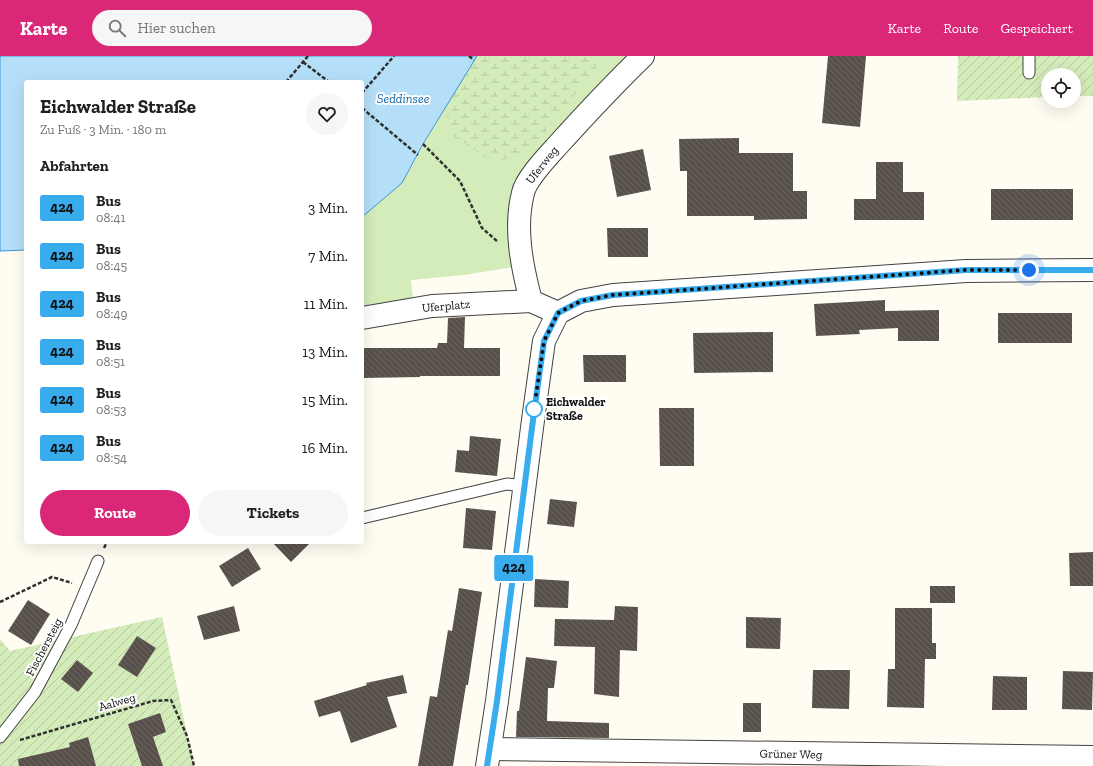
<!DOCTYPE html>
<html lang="de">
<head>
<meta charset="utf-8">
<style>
  body { margin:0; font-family:"Zilla Slab",serif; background:#f6f6f6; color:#202124; height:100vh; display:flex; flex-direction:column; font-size:15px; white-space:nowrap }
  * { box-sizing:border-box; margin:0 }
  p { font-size:13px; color:#757577 }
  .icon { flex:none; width:22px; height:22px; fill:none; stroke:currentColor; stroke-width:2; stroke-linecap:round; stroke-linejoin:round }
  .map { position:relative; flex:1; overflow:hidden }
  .panel { position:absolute; left:24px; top:24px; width:340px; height:464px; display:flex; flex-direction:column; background:#fff; border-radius:4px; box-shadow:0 4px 16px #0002 }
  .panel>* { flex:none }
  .badge { padding:0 8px; border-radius:3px; font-size:14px; line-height:26px }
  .fabs { position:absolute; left:1041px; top:12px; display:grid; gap:8px }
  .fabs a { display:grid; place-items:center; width:40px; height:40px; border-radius:50%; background:#fff; box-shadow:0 4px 16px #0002; font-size:20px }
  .you { position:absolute; width:20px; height:20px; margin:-10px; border:3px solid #fff; border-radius:50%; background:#1a73e8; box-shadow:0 0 0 6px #1a73e833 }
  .map>.badge { position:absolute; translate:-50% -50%; box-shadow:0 0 0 2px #fff }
  h2 { padding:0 16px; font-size:15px; line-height:36px }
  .round { display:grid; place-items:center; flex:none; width:42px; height:42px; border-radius:21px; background:#f6f6f6 }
  .headline { display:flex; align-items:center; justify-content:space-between; height:68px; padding:0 16px }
  h1 { font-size:19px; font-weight:700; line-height:30px }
  .primary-button { display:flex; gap:8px; margin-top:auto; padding:8px 16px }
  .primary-button a { flex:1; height:46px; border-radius:24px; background:#db2777; color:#fff; font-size:16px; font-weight:700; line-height:46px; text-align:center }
  .primary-button a+a { background:#f6f6f6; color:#202124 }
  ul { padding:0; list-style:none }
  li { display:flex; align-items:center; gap:12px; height:48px; padding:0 16px }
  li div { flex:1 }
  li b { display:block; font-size:15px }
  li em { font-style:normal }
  li .badge { min-width:44px; font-weight:700; text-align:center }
  header { display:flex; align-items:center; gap:24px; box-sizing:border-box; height:56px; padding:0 20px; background:#db2777; color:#fff }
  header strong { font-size:19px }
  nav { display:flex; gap:22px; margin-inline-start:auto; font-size:14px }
  .search { width:280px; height:36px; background:#f6f6f6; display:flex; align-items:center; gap:10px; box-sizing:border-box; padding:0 14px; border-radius:22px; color:#757577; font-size:15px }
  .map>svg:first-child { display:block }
</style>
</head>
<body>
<header>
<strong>Karte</strong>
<div class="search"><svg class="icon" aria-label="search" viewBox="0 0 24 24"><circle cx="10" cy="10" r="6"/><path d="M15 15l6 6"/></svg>Hier suchen</div>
<nav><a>Karte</a><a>Route</a><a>Gespeichert</a></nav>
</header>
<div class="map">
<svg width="1093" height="710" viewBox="0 0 1093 710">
  <defs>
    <pattern id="wetland-marsh" width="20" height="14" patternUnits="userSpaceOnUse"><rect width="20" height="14" fill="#d4ebba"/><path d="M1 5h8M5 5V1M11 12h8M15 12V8" fill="none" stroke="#b5c89f"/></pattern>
    <pattern id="garden-furrows" width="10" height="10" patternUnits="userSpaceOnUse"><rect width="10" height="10" fill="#d4ebba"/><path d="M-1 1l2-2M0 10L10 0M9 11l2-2" fill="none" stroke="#b5c89f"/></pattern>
    <pattern id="building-back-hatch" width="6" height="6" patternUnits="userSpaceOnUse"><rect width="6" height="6" fill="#58504b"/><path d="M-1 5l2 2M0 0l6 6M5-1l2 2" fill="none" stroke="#6b6561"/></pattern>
  </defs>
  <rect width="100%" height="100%" fill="#fffcf2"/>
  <!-- grass -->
  <path fill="#d4ebba" d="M477 0H634L516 128 513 211 464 219 411 224 413 244 362 251V161L402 127 444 53Z"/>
  <!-- wetland -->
  <path fill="url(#wetland-marsh)" d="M477 0H605L530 96 493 106 453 80 444 53Z"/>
  <!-- garden -->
  <g fill="url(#garden-furrows)">
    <path d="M958 0H1093V40H1074V19H1048V41L957 45Z"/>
    <path d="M162 561 194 710H0V583L10 595Z"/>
  </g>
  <!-- water -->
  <path fill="#b5dff8" stroke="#3a96d1" d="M0 0H477L423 88 402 127 362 161V26H26V194L0 195Z"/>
  <!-- building -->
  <g fill="url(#building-back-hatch)">
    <path d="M828 0H866L860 71 822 67Z"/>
    <path d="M739 82V97H793V135H807V163L754 164V160H687V115H680L679 83Z"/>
    <path d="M643 93 651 134 617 141 609 100Z"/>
    <path d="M876 106H903V136H924V164H854V143H876Z"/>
    <rect x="991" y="133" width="82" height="31"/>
    <path d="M607 172H648V201H608Z"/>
    <path d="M885 244V255L939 254V285H898V272L859 274 860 278 816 280 814 248Z"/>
    <rect x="998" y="257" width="74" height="30"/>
    <path d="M465 261 464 292H500V320H420V321L362 322V292H437L438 287H447L448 262Z"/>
    <path d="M773 276V316L694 317 693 277Z"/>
    <path d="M583 299H626V326H584Z"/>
    <path d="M659 352H694V410H660Z"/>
    <path d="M470 380 501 383 497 420 455 416 457 394 469 395Z"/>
    <path d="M550 443 577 446 574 471 547 468Z"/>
    <path d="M466 452 496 455 492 494 463 492Z"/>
    <path d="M272 486H311L291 506Z"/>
    <path d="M248 492 261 513 232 531 219 510Z"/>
    <path d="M1093 496V530H1070L1069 497Z"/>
    <path d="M535 523 569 525 568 552 534 551Z"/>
    <rect x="930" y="530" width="25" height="17"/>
    <path d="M459 532 482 536 468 629H466L453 710H418L430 640 437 641 448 574 452 575Z"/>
    <path d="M28 544 50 558 31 589 8 575Z"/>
    <path d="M234 550 240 575 204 584 197 560Z"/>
    <path d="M615 550 638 551 637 595 620 594 619 641 594 638 595 591 554 590 555 563 614 564Z"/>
    <path d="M895 552H932V587H936V603H925L924 652 887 651 888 613H895Z"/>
    <path d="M746 561 781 562 780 593 746 592Z"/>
    <path d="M137 580 156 592 137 621 118 609Z"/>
    <path d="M526 601 557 605 554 632H548L547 665 609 667V682L516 681 517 655H519Z"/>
    <path d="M77 604 93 617 78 636 61 623Z"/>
    <path d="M813 614H850L849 653 812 652Z"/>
    <path d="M1063 615 1093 616 1092 654 1062 653Z"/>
    <path d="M403 619 407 637 387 641 397 671 351 687 340 655 319 661 314 645 367 629 366 627Z"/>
    <path d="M993 620 1027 621V654H992Z"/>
    <rect x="743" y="647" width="18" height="29"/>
    <path d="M160 657 166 676 153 681 163 710H142L128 668Z"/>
    <path d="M88 681 96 710H19L18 703 70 691 69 687Z"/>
  </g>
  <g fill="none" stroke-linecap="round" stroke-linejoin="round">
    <!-- service casing -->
    <g stroke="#424242" stroke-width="13">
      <g id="service">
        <path d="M1029 0V17"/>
        <path d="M362 462 507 428 524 430"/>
        <path d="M0 681 35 636 71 569 98 505"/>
      </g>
    </g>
    <!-- minor casing -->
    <g stroke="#424242" stroke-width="24">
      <g id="minor">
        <path d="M558 257 531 245C522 211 514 172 523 137 526 123 547 101 557 90 585 59 613 29 643 0"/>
        <path d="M362 262 432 250 531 245"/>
        <path d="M490 693 1093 701"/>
        <path d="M487 710 497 645 533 364 544 285 558 257 581 245 613 239 966 215 1093 214"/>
      </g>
    </g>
    <!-- path -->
    <g stroke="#313131" stroke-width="2.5" stroke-dasharray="4 2" stroke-linecap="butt">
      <path d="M469 0 474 4"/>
      <path d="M303 6 329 26"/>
      <path d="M286 26 308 0"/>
      <path d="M362 37 394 0"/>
      <path d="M362 52 418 99"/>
      <path d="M423 88 460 125 482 172 497 185"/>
      <path d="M104 492 107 486"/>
      <path d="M0 546 52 521 72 527"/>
      <path d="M20 684 153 645 171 644 187 680 194 710"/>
    </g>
    <!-- service -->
    <use href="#service" stroke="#fff" stroke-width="11"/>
    <!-- minor -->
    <use href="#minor" stroke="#fff" stroke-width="22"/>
  </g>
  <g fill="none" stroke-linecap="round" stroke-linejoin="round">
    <!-- line casing -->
    <g stroke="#fff" stroke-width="9">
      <path id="line" d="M487 710 497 645 533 364 544 285 558 257 581 245 613 239 966 214H1093"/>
    </g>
    <!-- line -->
    <use href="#line" stroke="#38acec" stroke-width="6"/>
    <!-- walk -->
    <path stroke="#0f0f0f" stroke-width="4" stroke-dasharray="0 7.2" d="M534 353 544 285 558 257 581 245 613 239 966 214H1029"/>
  </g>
  <!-- markers -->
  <circle fill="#fff" stroke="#38acec" stroke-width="2" cx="534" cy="353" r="8"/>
  <g text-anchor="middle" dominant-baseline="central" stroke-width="4" stroke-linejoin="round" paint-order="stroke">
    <!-- street labels -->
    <g font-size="12" fill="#0f0f0f" stroke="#fff">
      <text transform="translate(542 109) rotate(-52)">Uferweg</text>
      <text transform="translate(446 250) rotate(-5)">Uferplatz</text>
      <text transform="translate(44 591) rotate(-62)">Fischersteig</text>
      <text transform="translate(117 646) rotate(-16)">Aalweg</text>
      <text transform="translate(791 698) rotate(1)">Grüner Weg</text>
    </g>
    <!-- stop labels -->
    <g font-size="12" font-weight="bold" fill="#0f0f0f" stroke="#fff" text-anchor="start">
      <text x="546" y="346">Eichwalder<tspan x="546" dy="14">Straße</tspan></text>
    </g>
    <!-- water labels -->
    <g font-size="13" font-style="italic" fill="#1468a5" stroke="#fff">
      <text x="403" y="42">Seddinsee</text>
    </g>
  </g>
</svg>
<div class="fabs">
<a><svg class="icon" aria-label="locate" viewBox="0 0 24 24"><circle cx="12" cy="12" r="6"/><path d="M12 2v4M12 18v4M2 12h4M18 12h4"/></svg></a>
</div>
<div class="you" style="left:1029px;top:214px"></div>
<b class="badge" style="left:514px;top:512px;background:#38acec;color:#111">424</b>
<section class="panel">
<div class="headline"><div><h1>Eichwalder Straße</h1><p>Zu Fuß · 3 Min. · 180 m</p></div><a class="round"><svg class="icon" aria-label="heart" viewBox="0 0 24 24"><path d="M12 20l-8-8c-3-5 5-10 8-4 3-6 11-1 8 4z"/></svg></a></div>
<h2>Abfahrten</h2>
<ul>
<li><span class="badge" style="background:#38acec;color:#111">424</span><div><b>Bus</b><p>08:41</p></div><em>3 Min.</em></li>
<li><span class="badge" style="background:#38acec;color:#111">424</span><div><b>Bus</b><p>08:45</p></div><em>7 Min.</em></li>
<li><span class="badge" style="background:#38acec;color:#111">424</span><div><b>Bus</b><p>08:49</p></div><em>11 Min.</em></li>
<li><span class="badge" style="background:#38acec;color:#111">424</span><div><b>Bus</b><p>08:51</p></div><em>13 Min.</em></li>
<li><span class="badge" style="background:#38acec;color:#111">424</span><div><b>Bus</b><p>08:53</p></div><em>15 Min.</em></li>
<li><span class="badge" style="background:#38acec;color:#111">424</span><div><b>Bus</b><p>08:54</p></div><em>16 Min.</em></li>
</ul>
<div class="primary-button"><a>Route</a><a>Tickets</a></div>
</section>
</div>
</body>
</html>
